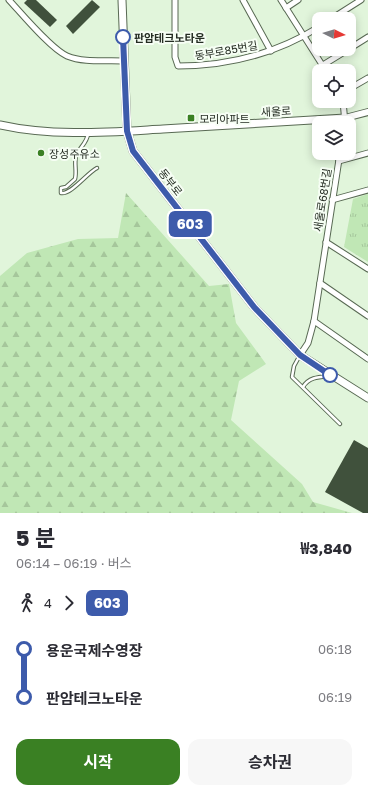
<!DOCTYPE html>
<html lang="ko">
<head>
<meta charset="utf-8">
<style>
  body { margin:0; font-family:"Golos Text","Noto Sans KR",sans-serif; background:#f7f7f7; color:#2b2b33; height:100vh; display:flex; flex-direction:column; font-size:15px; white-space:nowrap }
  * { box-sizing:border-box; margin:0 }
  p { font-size:13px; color:#7c7c81 }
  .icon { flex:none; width:22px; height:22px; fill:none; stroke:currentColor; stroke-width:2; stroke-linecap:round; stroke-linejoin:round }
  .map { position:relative; height:513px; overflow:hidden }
  .panel { display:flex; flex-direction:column; background:#fff; flex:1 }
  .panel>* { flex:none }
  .badge { padding:0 8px; border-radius:6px; font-size:14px; line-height:26px }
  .needle { width:26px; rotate:95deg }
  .controls { position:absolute; left:312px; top:12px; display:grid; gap:8px }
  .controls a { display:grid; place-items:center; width:44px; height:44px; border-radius:8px; background:#fff; box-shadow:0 2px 10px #0003; font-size:20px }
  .map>.badge { position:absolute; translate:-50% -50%; box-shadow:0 0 0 2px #fff }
  .legs { display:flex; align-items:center; gap:6px; height:44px; padding:0 16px; font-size:13px }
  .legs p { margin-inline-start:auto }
  .overview { display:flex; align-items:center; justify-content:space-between; height:68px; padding:0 16px }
  h1 { font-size:22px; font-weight:700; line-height:30px }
  .primary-button { display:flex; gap:8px; margin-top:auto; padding:8px 16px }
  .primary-button a { flex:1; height:46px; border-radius:12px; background:#3a8023; color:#fff; font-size:16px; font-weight:700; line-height:46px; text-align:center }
  .primary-button a+a { background:#f7f7f7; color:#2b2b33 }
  ul { padding:0 16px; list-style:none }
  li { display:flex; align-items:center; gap:14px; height:48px; font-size:15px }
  li i { display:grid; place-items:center; width:6px; height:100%; margin:0 5px; background:currentColor }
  li i::after { content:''; width:10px; height:10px; margin:-5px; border:3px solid; border-radius:50%; background:#fff }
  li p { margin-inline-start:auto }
  li:first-child i { background:linear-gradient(#0000 50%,currentColor 0) }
  li:last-child i { background:linear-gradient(currentColor 50%,#0000 0) }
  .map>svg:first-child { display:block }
</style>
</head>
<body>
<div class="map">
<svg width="368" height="513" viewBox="0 0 368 513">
  <defs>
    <pattern id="grass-tufts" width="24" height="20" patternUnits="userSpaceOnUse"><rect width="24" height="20" fill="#c0e7b5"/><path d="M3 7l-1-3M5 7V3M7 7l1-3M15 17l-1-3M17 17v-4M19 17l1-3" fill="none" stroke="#a5c69b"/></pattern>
    <pattern id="forest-firs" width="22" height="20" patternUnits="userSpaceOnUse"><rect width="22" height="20" fill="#c0e7b5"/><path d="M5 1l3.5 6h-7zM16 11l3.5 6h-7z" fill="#a5c69b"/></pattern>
  </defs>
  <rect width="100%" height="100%" fill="#e1f5db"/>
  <!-- grass -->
  <path fill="url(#grass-tufts)" d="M368 194V262L344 247 353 199Z"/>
  <!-- forest -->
  <path fill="url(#forest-firs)" d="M126 193 209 286 229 284 236 323 266 364 239 381 231 420 302 484 313 502 352 513H0V276L27 253 78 239 118 238Z"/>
  <!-- building -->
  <g fill="#40513c">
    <path d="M27 0H36L57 20 50 27 24 3Z"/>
    <path d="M92 0 100 7 73 34 66 26Z"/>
    <path d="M354 440 368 448V513H363L325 492Z"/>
  </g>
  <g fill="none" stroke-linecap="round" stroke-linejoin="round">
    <!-- service casing -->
    <g stroke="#586953" stroke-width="4.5">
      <g id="service">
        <path d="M88 134C87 143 79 148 76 156 74 164 77 171 75 179L66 187 61 188V193C71 195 87 173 97 168"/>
        <path d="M300 355 294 366 292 377 340 424"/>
        <path d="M303 387C309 377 319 377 330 376"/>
      </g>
    </g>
    <!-- minor casing -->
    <g stroke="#586953" stroke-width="7">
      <g id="minor">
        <path d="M9 0C22 14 51 49 67 56 84 63 105 60 123 61"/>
        <path d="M175 0V57L178 66C228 66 277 53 319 27"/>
        <path d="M243 0 271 51"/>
        <path d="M281 0 326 71"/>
        <path d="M286 8 298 0"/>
        <path d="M331 19 361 0"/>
        <path d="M349 49 368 37"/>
        <path d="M323 65 349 49"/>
        <path d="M349 89 368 78"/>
        <path d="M343 101 345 123"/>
        <path d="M339 161 368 153"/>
        <path d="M332 200 368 190"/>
        <path d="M326 242 368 269"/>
        <path d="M320 283 368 316"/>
        <path d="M314 321 368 359"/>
        <path d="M300 355 308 343 314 321 340 153"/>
      </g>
    </g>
    <!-- tertiary casing -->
    <g stroke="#586953" stroke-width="8">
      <path id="tertiary" d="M345 118 368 112"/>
    </g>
    <!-- secondary casing -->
    <g stroke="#586953" stroke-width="9">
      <g id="secondary">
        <path d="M122 0 127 131 133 151 254 307 300 355 368 398"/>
        <path d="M0 125C53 137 110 132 163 129 224 125 285 122 345 118"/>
      </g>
    </g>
    <!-- service -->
    <use href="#service" stroke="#fff" stroke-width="2.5"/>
    <!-- minor -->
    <use href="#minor" stroke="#fff" stroke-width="5"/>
    <!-- tertiary -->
    <use href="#tertiary" stroke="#fff" stroke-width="6"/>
    <!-- secondary -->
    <use href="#secondary" stroke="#fff" stroke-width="7"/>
  </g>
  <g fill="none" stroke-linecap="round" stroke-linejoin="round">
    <!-- line-1 casing -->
    <g stroke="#fff" stroke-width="9">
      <path id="line-1" d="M123 37 127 131 133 151 254 307 300 355 330 375"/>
    </g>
    <!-- line-1 -->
    <use href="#line-1" stroke="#3d5bab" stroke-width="6"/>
  </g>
  <!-- markers -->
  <g fill="#fff" stroke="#3d5bab" stroke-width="2">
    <circle cx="123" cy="37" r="7"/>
    <circle cx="330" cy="375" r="7"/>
  </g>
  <g fill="#3a8023" stroke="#f6fef4" stroke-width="1.5">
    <rect x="187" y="114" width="8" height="8" rx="2"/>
    <circle cx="41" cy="153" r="4"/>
  </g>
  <g text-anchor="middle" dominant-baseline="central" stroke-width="4" stroke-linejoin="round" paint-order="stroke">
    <!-- stop labels -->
    <g font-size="11" font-weight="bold" fill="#252d23" stroke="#f6fef4" text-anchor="start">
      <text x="134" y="37">판암테크노타운</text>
    </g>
    <!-- street labels -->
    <g font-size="11" fill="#252d23" stroke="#f6fef4">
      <text transform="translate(226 50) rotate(-10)">동부로85번길</text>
      <text transform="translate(276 111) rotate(-3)">새울로</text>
      <text transform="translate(171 182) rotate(52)">동부로</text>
      <text transform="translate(322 200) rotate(-81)">새울로68번길</text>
    </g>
    <!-- poi labels -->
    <g font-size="11" fill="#252d23" stroke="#f6fef4" text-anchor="start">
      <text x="199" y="118">모리아파트</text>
      <text x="49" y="153">장성주유소</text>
    </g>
  </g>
</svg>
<div class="controls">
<a><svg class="needle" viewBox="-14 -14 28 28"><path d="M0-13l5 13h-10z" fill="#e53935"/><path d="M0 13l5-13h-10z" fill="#7c7c81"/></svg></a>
<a><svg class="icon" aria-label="locate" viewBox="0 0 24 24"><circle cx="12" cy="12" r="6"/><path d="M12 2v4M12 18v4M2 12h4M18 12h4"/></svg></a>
<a><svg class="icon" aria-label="layers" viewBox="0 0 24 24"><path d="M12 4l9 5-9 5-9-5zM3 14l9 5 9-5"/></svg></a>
</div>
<b class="badge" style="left:190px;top:224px;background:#3d5bab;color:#fff">603</b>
</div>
<section class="panel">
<div class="overview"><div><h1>5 분</h1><p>06:14 – 06:19 · 버스</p></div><b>₩3,840</b></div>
<div class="legs"><svg class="icon" aria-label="walk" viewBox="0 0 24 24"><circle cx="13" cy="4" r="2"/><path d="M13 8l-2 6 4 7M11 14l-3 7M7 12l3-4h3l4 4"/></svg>4<svg class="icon" aria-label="forward" viewBox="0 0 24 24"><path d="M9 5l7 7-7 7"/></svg><b class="badge" style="background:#3d5bab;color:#fff">603</b></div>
<ul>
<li><i style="color:#3d5bab"></i><b>용운국제수영장</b><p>06:18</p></li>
<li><i style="color:#3d5bab"></i><b>판암테크노타운</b><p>06:19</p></li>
</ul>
<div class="primary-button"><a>시작</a><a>승차권</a></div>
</section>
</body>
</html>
